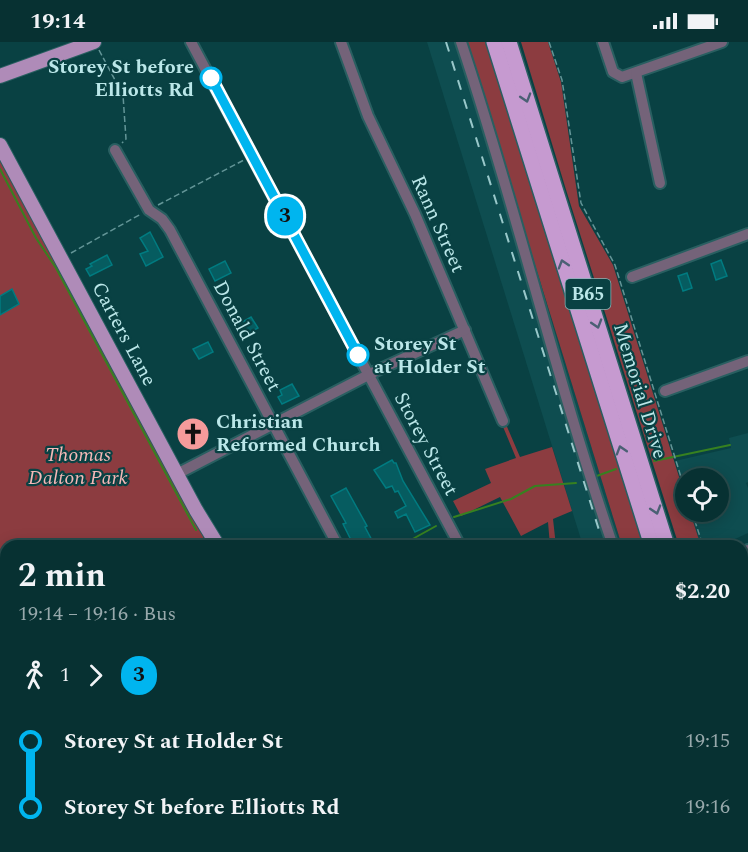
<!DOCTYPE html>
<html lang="en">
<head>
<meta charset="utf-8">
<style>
  body { margin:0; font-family:Spectral,serif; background:#153d3e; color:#f1f3f6; height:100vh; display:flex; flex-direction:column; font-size:22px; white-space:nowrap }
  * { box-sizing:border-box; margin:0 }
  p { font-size:20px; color:#98a9ac }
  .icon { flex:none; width:33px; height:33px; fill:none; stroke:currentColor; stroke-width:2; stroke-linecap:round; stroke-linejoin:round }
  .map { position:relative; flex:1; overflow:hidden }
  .drawer { position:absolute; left:0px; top:498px; width:748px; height:312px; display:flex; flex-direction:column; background:#073132; border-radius:18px 18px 0 0; box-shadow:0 3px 15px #0003,0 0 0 2px #284c4d }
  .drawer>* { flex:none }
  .badge { padding:0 12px; border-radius:20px; font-size:21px; line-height:39px }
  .tools { position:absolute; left:675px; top:426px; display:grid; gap:12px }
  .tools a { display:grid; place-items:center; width:54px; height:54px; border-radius:50%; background:#073132; box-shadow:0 3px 15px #0003,0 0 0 2px #284c4d; font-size:30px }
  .map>.badge { position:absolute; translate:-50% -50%; box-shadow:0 0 0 3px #fff }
  .legs { display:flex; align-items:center; gap:9px; height:66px; padding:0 18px; font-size:20px }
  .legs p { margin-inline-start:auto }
  .head { display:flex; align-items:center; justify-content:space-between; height:102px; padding:0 18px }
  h1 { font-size:33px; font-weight:700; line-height:45px }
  ul { padding:0 18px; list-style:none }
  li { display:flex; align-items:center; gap:21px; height:66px; font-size:22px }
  li i { display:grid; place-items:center; width:9px; height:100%; margin:0 8px; background:currentColor }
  li i::after { content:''; width:15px; height:15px; margin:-8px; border:4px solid; border-radius:50%; background:#073132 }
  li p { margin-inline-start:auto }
  li:first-child i { background:linear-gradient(#0000 50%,currentColor 0) }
  li:last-child i { background:linear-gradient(currentColor 50%,#0000 0) }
  .status { display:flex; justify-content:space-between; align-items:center; height:42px; padding:0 30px; background:#073132; direction:ltr }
  .status svg { height:16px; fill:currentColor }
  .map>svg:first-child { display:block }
</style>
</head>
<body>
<div class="status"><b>19:14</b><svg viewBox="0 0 49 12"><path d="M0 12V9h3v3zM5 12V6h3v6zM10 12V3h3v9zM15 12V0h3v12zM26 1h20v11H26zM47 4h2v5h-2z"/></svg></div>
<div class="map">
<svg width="748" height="810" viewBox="0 0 748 810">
  <rect width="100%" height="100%" fill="#094143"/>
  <!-- built -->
  <g fill="#0e4d50">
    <path d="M427 0H466L622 504H583Z"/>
    <path d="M748 391V440L746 441 748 446V491L720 504H701L690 470H718V436H686L685 454 675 419 731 406 729 396Z"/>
  </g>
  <!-- green -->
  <g fill="#8c3c40">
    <path d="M466 0H489L648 504H622Z"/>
    <path d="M521 0H548L561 40 579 164 613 223 685 454 686 470H690L701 504H679L567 151Z"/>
    <path d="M0 116 202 491 206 504H6V617L0 618Z"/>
    <path d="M501 380H505L520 415 552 405 572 469 553 477 556 504H550L548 480 521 494 500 455 461 474 453 459 491 441 485 427 516 416Z"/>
    <path d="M743 633 748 651V715L743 698Z"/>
    <path d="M6 637V804H151L148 810H0V638Z"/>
  </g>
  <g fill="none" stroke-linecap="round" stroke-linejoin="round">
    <!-- stream -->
    <g stroke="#378120" stroke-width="2">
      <path d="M0 127 36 196 56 226 196 488"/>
      <path d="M654 419 730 403"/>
      <path d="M594 435 616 427"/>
      <path d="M454 475 511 457 535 444 576 441"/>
      <path d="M400 504 436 484"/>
      <path d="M0 627 6 625"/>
    </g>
  </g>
  <!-- building -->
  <g fill="#065c60" stroke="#017b80" stroke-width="1.5">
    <path d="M150 190 163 215 146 224 140 212 148 209 140 196Z"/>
    <path d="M107 213 112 223 90 234 86 227 92 224 90 222Z"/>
    <path d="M721 218 727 234 716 238 711 222Z"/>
    <path d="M225 219 231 231 215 239 209 227Z"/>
    <path d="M687 231 692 246 683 249 678 234Z"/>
    <path d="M12 247 19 262 0 273V254Z"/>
    <path d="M251 275 258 286 247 292 239 282Z"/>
    <path d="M208 300 213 310 199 317 193 307Z"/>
    <path d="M292 342 299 354 282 362 278 355 282 353 280 348Z"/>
    <path d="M392 418 394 421H396L403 439 430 483 415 490 406 472 398 476 395 470 406 464 398 449 395 450 392 444 386 446 374 428Z"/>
    <path d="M346 446 367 484 365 485 375 504H354L343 482 346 481 331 454Z"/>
    <path d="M266 804H298L286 810H269Z"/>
    <path d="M410 804H434L423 810H398Z"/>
    <path d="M526 804H573L576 810H515Z"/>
  </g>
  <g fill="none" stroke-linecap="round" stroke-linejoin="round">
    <!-- minor casing -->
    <g stroke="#295f61" stroke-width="14">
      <g id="minor">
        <path d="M191 0 460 504"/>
        <path d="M341 0 368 74 415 172 503 379"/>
        <path d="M461 0C517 167 556 338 613 504"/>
        <path d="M603 0 613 30 622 35 722 0"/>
        <path d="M636 31 660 141"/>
        <path d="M115 108 149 168 162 177 170 188 338 504"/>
        <path d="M632 235 748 192"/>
        <path d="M665 349 748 319"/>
        <path d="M177 432 376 329 465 288"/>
        <path d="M742 511 748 508"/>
        <path d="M710 804 712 810"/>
        <path d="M233 810 236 804"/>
      </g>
    </g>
    <!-- major casing -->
    <g stroke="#295f61" stroke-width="16">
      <g id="major">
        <path d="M0 34 94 0"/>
        <path d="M0 103 196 468 218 504"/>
        <path d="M376 804 379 810"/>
        <path d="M161 810 164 804"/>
      </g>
    </g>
    <!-- highway casing -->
    <g stroke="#295f61" stroke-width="18">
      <g id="highway">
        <path d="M494 0 652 504"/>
        <path d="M509 0 667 504"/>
        <path d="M742 736 748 750"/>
        <path d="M742 772 748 787"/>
      </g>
    </g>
    <!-- path -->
    <g stroke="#639597" stroke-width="1.5" stroke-dasharray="6 3" stroke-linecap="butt">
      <path d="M549 0 562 38 581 161 615 223 686 451"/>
      <path d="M99 8 123 53 126 97 122 101"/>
      <path d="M158 163 244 118"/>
      <path d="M71 211 141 172"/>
      <path d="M692 470 703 504"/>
      <path d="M742 629 748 646"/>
      <path d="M256 804 259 810"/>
      <path d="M144 810 147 804"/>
    </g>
    <!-- minor -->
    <use href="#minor" stroke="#746379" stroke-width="10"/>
    <!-- major -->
    <use href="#major" stroke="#af8bb8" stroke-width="14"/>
    <!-- highway -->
    <use href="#highway" stroke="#c69ad0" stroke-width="15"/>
    <!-- rail -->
    <g stroke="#99c8ca" stroke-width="2" stroke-dasharray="10 10" stroke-linecap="butt">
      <path d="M446 0 604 504"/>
      <path d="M698 804 700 810"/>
    </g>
  </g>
  <!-- one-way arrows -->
  <defs><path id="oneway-chevron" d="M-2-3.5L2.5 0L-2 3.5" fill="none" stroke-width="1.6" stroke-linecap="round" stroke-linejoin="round" transform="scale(1.5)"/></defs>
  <g stroke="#4b6074">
    <use href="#oneway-chevron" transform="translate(526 56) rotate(73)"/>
    <use href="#oneway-chevron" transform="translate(563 222) rotate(-107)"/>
    <use href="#oneway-chevron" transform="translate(597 282) rotate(73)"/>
    <use href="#oneway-chevron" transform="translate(621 408) rotate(-107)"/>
    <use href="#oneway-chevron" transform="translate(656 468) rotate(73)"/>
  </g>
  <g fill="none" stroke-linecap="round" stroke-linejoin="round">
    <!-- line-1 casing -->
    <g stroke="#fff" stroke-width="14">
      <path id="line-1" d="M211 36 358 313"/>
    </g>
    <!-- line-1 -->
    <use href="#line-1" stroke="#00b5ef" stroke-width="9"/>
  </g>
  <!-- icons -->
  <defs>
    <g id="church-disc" transform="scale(1.725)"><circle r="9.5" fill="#f59b9b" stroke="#094143"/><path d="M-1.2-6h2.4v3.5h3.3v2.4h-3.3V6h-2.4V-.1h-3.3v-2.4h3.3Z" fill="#111"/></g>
  </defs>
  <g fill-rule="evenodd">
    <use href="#church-disc" x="193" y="392"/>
  </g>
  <!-- markers -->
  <g fill="#fff" stroke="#00b5ef" stroke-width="3">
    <circle cx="211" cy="36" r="10"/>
    <circle cx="358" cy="313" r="10"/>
  </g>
  <g text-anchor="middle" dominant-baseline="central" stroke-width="4.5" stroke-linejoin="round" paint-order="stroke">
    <!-- shield labels -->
    <rect fill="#094143" stroke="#86b5b7" stroke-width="1.5" x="565.5" y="237" width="45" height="30" rx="4.5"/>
    <g font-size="18" font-weight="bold" fill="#bbe7e9">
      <text x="588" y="252">B65</text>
    </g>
    <!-- stop labels -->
    <g font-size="20" font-weight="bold" fill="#bbe7e9" stroke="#094143" text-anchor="end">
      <text x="194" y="25">Storey St before<tspan x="194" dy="23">Elliotts Rd</tspan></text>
      <text x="374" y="302" text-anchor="start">Storey St<tspan x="374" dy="23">at Holder St</tspan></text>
    </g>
    <!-- street labels -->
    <g font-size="20" fill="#bbe7e9" stroke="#094143">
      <text transform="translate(438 182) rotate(66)">Rann Street</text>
      <text transform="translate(124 292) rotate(62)">Carters Lane</text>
      <text transform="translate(247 294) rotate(62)">Donald Street</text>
      <text transform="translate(640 349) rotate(73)">Memorial Drive</text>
      <text transform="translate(426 402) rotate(62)">Storey Street</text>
    </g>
    <!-- poi labels -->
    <g font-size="20" font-weight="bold" fill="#bbe7e9" stroke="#094143" text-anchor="start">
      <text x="216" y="380">Christian<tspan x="216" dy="23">Reformed Church</tspan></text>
    </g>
    <!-- park labels -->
    <g font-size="20" font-style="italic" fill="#f5b8b7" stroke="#094143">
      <text x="78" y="413">Thomas<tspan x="78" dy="23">Dalton Park</tspan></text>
    </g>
  </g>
</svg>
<div class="tools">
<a><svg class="icon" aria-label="locate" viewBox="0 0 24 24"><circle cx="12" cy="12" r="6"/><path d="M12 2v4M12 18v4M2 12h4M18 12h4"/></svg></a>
</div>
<b class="badge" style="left:285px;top:174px;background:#00b5ef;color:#111">3</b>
<section class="drawer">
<div class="head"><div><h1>2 min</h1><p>19:14 – 19:16 · Bus</p></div><b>$2.20</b></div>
<div class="legs"><svg class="icon" aria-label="walk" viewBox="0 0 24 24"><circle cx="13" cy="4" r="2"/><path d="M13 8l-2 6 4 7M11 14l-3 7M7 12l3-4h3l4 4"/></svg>1<svg class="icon" aria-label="forward" viewBox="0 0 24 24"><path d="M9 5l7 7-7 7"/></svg><b class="badge" style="background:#00b5ef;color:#111">3</b></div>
<ul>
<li><i style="color:#00b5ef"></i><b>Storey St at Holder St</b><p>19:15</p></li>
<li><i style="color:#00b5ef"></i><b>Storey St before Elliotts Rd</b><p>19:16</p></li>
</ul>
</section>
</div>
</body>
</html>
